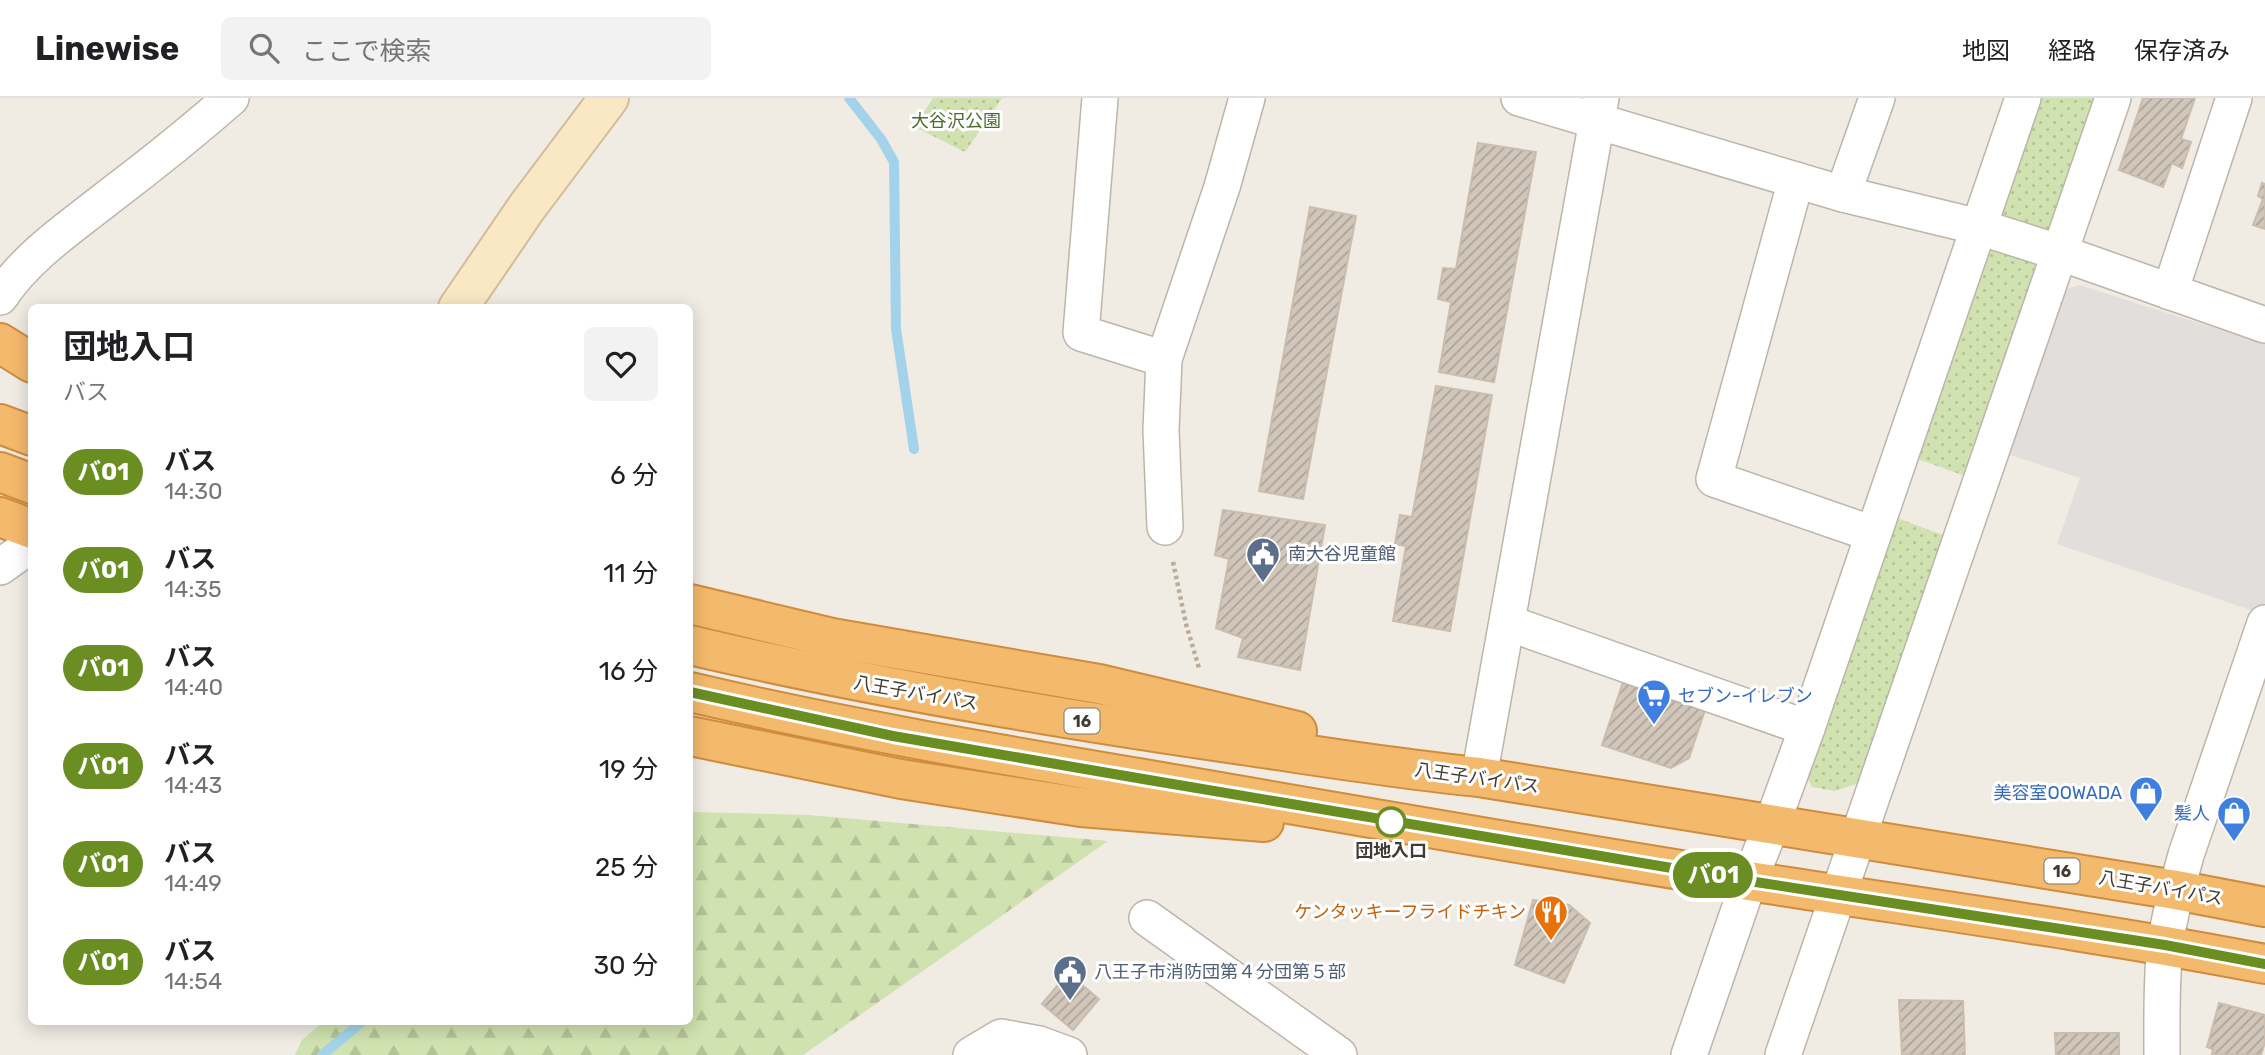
<!DOCTYPE html>
<html lang="ja">
<head>
<meta charset="utf-8">
<style>
  body { margin:0; font-family:Rubik,"Noto Sans JP",sans-serif; background:#f2f2f2; color:#202124; height:100vh; display:flex; flex-direction:column; font-size:26px; white-space:nowrap }
  * { box-sizing:border-box; margin:0 }
  p { font-size:23px; color:#757577 }
  .icon { flex:none; width:38px; height:38px; fill:none; stroke:currentColor; stroke-width:2; stroke-linecap:round; stroke-linejoin:round }
  .map { position:relative; flex:1; overflow:hidden }
  .sheet { position:absolute; left:28px; top:206px; width:665px; height:721px; display:flex; flex-direction:column; background:#fff; border-radius:10px; box-shadow:0 4px 18px #0003 }
  .sheet>* { flex:none }
  .badge { padding:0 14px; border-radius:23px; font-size:24px; line-height:46px }
  .map>.badge { position:absolute; translate:-50% -50%; box-shadow:0 0 0 4px #fff }
  .round { display:grid; place-items:center; flex:none; width:74px; height:74px; border-radius:10px; background:#f2f2f2 }
  .summary { display:flex; align-items:center; justify-content:space-between; height:119px; padding:0 35px }
  h1 { font-size:33px; font-weight:700; line-height:52px }
  ul { padding:0; list-style:none }
  li { display:flex; align-items:center; gap:21px; height:98px; padding:0 35px }
  li div { flex:1 }
  li b { display:block; font-size:26px }
  li em { font-style:normal }
  li .badge { min-width:77px; font-weight:700; text-align:center }
  header { display:flex; align-items:center; gap:42px; box-sizing:border-box; height:98px; padding:0 35px; background:#fff; border-bottom:2px solid #e0e0e0 }
  header strong { font-size:33px }
  nav { display:flex; gap:38px; margin-inline-start:auto; font-size:24px }
  .search { width:490px; height:63px; background:#f2f2f2; display:flex; align-items:center; gap:18px; box-sizing:border-box; padding:0 24px; border-radius:10px; color:#757577; font-size:26px }
  .map>svg:first-child { display:block }
</style>
</head>
<body>
<header>
<strong>Linewise</strong>
<div class="search"><svg class="icon" aria-label="search" viewBox="0 0 24 24"><circle cx="10" cy="10" r="6"/><path d="M15 15l6 6"/></svg>ここで検索</div>
<nav><a>地図</a><a>経路</a><a>保存済み</a></nav>
</header>
<div class="map">
<svg width="2265" height="957" viewBox="0 0 2265 957">
  <defs>
    <pattern id="grass-dots" width="8" height="8" patternUnits="userSpaceOnUse" patternTransform="scale(1.75)"><rect width="8" height="8" fill="#d0e2af"/><path d="M2 2h.1M6 6h.1" fill="none" stroke="#b4c397" stroke-width="1.8" stroke-linecap="round"/></pattern>
    <pattern id="forest-firs" width="22" height="20" patternUnits="userSpaceOnUse" patternTransform="scale(1.75)"><rect width="22" height="20" fill="#d0e2af"/><path d="M5 1l3.5 6h-7zM16 11l3.5 6h-7z" fill="#b4c397"/></pattern>
    <pattern id="building-hatch" width="6" height="6" patternUnits="userSpaceOnUse" patternTransform="scale(1.75)"><rect width="6" height="6" fill="#d1c6ba"/><path d="M-1 1l2-2M0 6l6-6M5 7l2-2" fill="none" stroke="#aba298"/></pattern>
  </defs>
  <rect width="100%" height="100%" fill="#f0ebe3"/>
  <!-- grass -->
  <g fill="url(#grass-dots)" fill-rule="evenodd">
    <path d="M933 0H1002L965 54 915 29Z"/>
    <path d="M2033 0H2108L1862 684 1835 693 1812 689 1803 671ZM1915 360 1968 379 1946 438 1894 419Z"/>
  </g>
  <!-- forest -->
  <path fill="url(#forest-firs)" d="M690 714 809 717 1108 743 803 957H295L302 942 323 924H690Z"/>
  <!-- parking -->
  <path fill="#e1dedc" d="M2079 187 2265 246V517L2057 446 2080 380 2004 355 2061 193Z"/>
  <g fill="none" stroke-linecap="round" stroke-linejoin="round">
    <!-- stream -->
    <g stroke="#a3d3ea" stroke-width="10">
      <path d="M849 0 881 41 894 64 896 231 914 351"/>
      <path d="M322 957 362 924"/>
    </g>
  </g>
  <!-- building -->
  <g fill="url(#building-hatch)" stroke="#cbbdae" stroke-width="2">
    <path d="M2143 0H2195L2181 41 2191 44 2182 70 2172 65 2163 89 2119 72Z"/>
    <path d="M1478 45 1536 54 1494 284 1439 274 1451 204 1438 201 1443 170 1456 171Z"/>
    <path d="M2262 85 2265 86V131L2253 127 2263 101 2258 98Z"/>
    <path d="M1310 109 1356 118 1303 401 1259 393Z"/>
    <path d="M1436 288 1492 297 1450 533 1393 523 1406 448 1395 446 1400 417 1412 419Z"/>
    <path d="M1223 412 1325 427 1300 572 1238 559 1243 540 1216 530 1229 461 1215 457Z"/>
    <path d="M1624 581 1706 609 1689 660 1671 670 1602 647Z"/>
    <path d="M1533 802 1569 807 1590 825 1564 885 1515 867Z"/>
    <path d="M1068 875 1099 901 1073 932 1042 906Z"/>
    <path d="M1899 902 1963 903 1965 957H1902Z"/>
    <path d="M2219 905 2265 917V944L2261 957 2212 956 2213 951 2207 949Z"/>
    <path d="M2055 935H2119V957H2056Z"/>
  </g>
  <g fill="none" stroke-linecap="round" stroke-linejoin="round">
    <!-- street casing -->
    <g stroke="#beb5aa" stroke-width="38">
      <g id="street">
        <path d="M1100 0 1081 235 1164 261"/>
        <path d="M1519 0 1843 96 1979 129 2058 154 2265 227"/>
        <path d="M1796 82 1714 381 1873 436"/>
        <path d="M1843 96 1877 0"/>
        <path d="M2170 194 2234 0"/>
        <path d="M0 199C27 158 72 128 110 98 151 67 192 34 231 0"/>
        <path d="M1165 429 1161 332 1164 261 1222 89 1247 0"/>
        <path d="M0 469 32 446"/>
        <path d="M1508 525 1807 630"/>
        <path d="M1479 679 1601 0"/>
        <path d="M1147 820 1339 957"/>
        <path d="M971 957 1001 939 1039 946 1069 957"/>
        <path d="M1689 957 1749 783 1772 726 1807 630 2023 0"/>
        <path d="M1783 957 2113 0"/>
        <path d="M2162 957C2162 921 2161 884 2165 848 2169 817 2178 787 2186 757L2265 525"/>
      </g>
    </g>
    <!-- secondary casing -->
    <g stroke="#d0bc99" stroke-width="42">
      <path id="secondary" d="M458 210 527 109 609 0"/>
    </g>
    <!-- highway casing -->
    <g stroke="#d08c3d" stroke-width="42">
      <g id="highway">
        <path d="M0 245 32 265"/>
        <path d="M0 326 32 338"/>
        <path d="M0 374 32 386"/>
        <path d="M0 419 32 431"/>
        <path d="M690 506 832 540 1099 586 1297 633"/>
        <path d="M690 547C865 588 1043 618 1221 644 1307 656 1393 671 1479 679L2176 792 2265 809"/>
        <path d="M690 594C851 632 1015 659 1179 687 1369 720 1559 753 1749 783 1921 810 2094 833 2265 866"/>
        <path d="M690 638 901 681 1081 709 1264 724"/>
      </g>
    </g>
    <!-- path -->
    <path stroke="#bbac99" stroke-width="4.5" stroke-dasharray="3.5 3.5" stroke-linecap="butt" d="M1173 464 1186 526 1199 570"/>
    <!-- street -->
    <use href="#street" stroke="#fff" stroke-width="35"/>
    <!-- secondary -->
    <use href="#secondary" stroke="#fae8c4" stroke-width="38"/>
    <!-- highway -->
    <use href="#highway" stroke="#f3b96c" stroke-width="38"/>
  </g>
  <g fill="none" stroke-linecap="round" stroke-linejoin="round">
    <!-- line casing -->
    <g stroke="#fff" stroke-width="16">
      <path id="line" d="M690 594 893 638 1149 682 1749 783 2165 847 2265 866"/>
    </g>
    <!-- line -->
    <use href="#line" stroke="#6b8e23" stroke-width="10"/>
  </g>
  <!-- icons -->
  <defs>
    <g id="civic-pin" transform="scale(1.75)"><path d="M0 17L-7.5 6A9.5 9.5 0 1 1 7.5 6Z" fill="#5c6f8a" stroke="#fff"/><path d="M-.6-6.5H3V-4.5H.6V-3L4-1V1h2V6H-6V1h2V-1L-.6-3ZM-1.2 2.5V6h2.4V2.5Z" fill="#fff"/></g>
    <g id="supermarket-pin" transform="scale(1.75)"><path d="M0 17L-7.5 6A9.5 9.5 0 1 1 7.5 6Z" fill="#3f7fe0" stroke="#fff"/><path d="M-6-5.5h2.5l.6 2H6L4.5 2H-2.5L-4.4-4H-6ZM-1.5 3.2a1.3 1.3 0 1 0 .1 0ZM3 3.2a1.3 1.3 0 1 0 .1 0Z" fill="#fff"/></g>
    <g id="shop-pin" transform="scale(1.75)"><path d="M0 17L-7.5 6A9.5 9.5 0 1 1 7.5 6Z" fill="#3f7fe0" stroke="#fff"/><path d="M-5-2.5h2.3a2.7 3.5 0 0 1 5.4 0H5L5.5 6h-11ZM-1.5-2.5h3a1.5 2.3 0 0 0-3 0Z" fill="#fff"/></g>
    <g id="restaurant-pin" transform="scale(1.75)"><path d="M0 17L-7.5 6A9.5 9.5 0 1 1 7.5 6Z" fill="#e8710a" stroke="#fff"/><path d="M-5-6h1v4h1v-4h1v4h1v-4h1v5L-1.5 .5V6h-2V.5L-5-1ZM5-6V6H3V1.5H1.5Q1.5-4 5-6Z" fill="#fff"/></g>
  </defs>
  <g fill-rule="evenodd">
    <use href="#civic-pin" x="1263" y="456"/>
    <use href="#supermarket-pin" x="1654" y="598"/>
    <use href="#shop-pin" x="2146" y="695"/>
    <use href="#shop-pin" x="2234" y="715"/>
    <use href="#restaurant-pin" x="1551" y="814"/>
    <use href="#civic-pin" x="1070" y="874"/>
  </g>
  <!-- markers -->
  <circle fill="#fff" stroke="#6b8e23" stroke-width="3.5" cx="1391" cy="724" r="14"/>
  <g text-anchor="middle" dominant-baseline="central" stroke-width="6" stroke-linejoin="round" paint-order="stroke">
    <!-- shield labels -->
    <g fill="#fff" stroke="#7b7671" stroke-width="2">
      <rect x="1064.5" y="610.5" width="35" height="25" rx="5"/>
      <rect x="2044.5" y="760.5" width="35" height="25" rx="5"/>
    </g>
    <g font-size="16" font-weight="bold" fill="#423b34">
      <text x="1082" y="623">16</text>
      <text x="2062" y="773">16</text>
    </g>
    <!-- park labels -->
    <g font-size="18" fill="#4c6e2c" stroke="#fff">
      <text x="956" y="23">大谷沢公園</text>
    </g>
    <!-- service labels -->
    <g font-size="18" fill="#4e5e75" stroke="#fff" text-anchor="start">
      <text x="1288" y="456">南大谷児童館</text>
      <text x="1094" y="874">八王子市消防団第４分団第５部</text>
    </g>
    <!-- street labels -->
    <g font-size="18" fill="#423b34" stroke="#fff">
      <text transform="translate(916 595) rotate(10)">八王子バイパス</text>
      <text transform="translate(1477 680) rotate(8)">八王子バイパス</text>
      <text transform="translate(2161 790) rotate(10)">八王子バイパス</text>
    </g>
    <!-- shop labels -->
    <g font-size="18" fill="#366cbe" stroke="#fff" text-anchor="end">
      <text x="1678" y="598" text-anchor="start">セブン-イレブン</text>
      <text x="2122" y="695">美容室OOWADA</text>
      <text x="2210" y="715">髪人</text>
    </g>
    <!-- stop labels -->
    <g font-size="18" font-weight="bold" fill="#423b34" stroke="#fff">
      <text x="1391" y="753">団地入口</text>
    </g>
    <!-- food labels -->
    <g font-size="18" fill="#c56008" stroke="#fff" text-anchor="end">
      <text x="1526" y="814">ケンタッキーフライドチキン</text>
    </g>
  </g>
</svg>
<b class="badge" style="left:1713px;top:777px;background:#6b8e23;color:#fff">バ01</b>
<section class="sheet">
<div class="summary"><div><h1>団地入口</h1><p>バス</p></div><a class="round"><svg class="icon" aria-label="heart" viewBox="0 0 24 24"><path d="M12 20l-8-8c-3-5 5-10 8-4 3-6 11-1 8 4z"/></svg></a></div>
<ul>
<li><span class="badge" style="background:#6b8e23;color:#fff">バ01</span><div><b>バス</b><p>14:30</p></div><em>6 分</em></li>
<li><span class="badge" style="background:#6b8e23;color:#fff">バ01</span><div><b>バス</b><p>14:35</p></div><em>11 分</em></li>
<li><span class="badge" style="background:#6b8e23;color:#fff">バ01</span><div><b>バス</b><p>14:40</p></div><em>16 分</em></li>
<li><span class="badge" style="background:#6b8e23;color:#fff">バ01</span><div><b>バス</b><p>14:43</p></div><em>19 分</em></li>
<li><span class="badge" style="background:#6b8e23;color:#fff">バ01</span><div><b>バス</b><p>14:49</p></div><em>25 分</em></li>
<li><span class="badge" style="background:#6b8e23;color:#fff">バ01</span><div><b>バス</b><p>14:54</p></div><em>30 分</em></li>
</ul>
</section>
</div>
</body>
</html>
